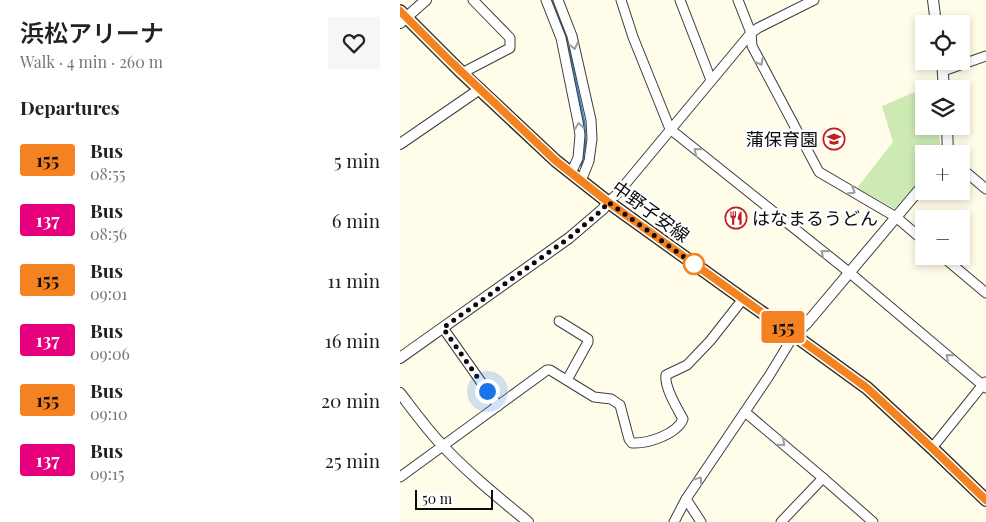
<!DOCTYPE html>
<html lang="en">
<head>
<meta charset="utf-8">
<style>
  body { margin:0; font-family:"Playfair Display","Noto Sans JP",serif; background:#f6f6f6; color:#222; height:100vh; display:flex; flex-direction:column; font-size:19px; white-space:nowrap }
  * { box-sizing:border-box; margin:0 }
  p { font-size:16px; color:#767676 }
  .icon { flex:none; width:28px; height:28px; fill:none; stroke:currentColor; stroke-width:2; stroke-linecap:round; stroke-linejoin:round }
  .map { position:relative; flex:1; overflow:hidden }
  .drawer { display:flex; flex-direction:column; background:#fff; width:400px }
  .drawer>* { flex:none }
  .badge { padding:0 10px; border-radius:4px; font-size:18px; line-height:32px }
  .controls { position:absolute; left:515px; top:15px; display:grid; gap:10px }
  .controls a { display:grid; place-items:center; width:55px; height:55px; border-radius:0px; background:#fff; box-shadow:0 2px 8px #0003; font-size:25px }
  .scale { position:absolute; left:15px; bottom:12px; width:78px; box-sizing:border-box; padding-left:5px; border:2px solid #0b0b0b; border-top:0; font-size:14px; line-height:18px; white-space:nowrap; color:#0b0b0b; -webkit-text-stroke:4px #fff; paint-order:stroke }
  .you { position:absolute; width:25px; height:25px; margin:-12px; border:4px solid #fff; border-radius:50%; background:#1a73e8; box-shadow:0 0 0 8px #1a73e833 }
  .map>.badge { position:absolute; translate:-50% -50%; box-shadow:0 0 0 2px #fff }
  h2 { padding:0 20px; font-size:19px; line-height:45px }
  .round { display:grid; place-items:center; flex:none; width:52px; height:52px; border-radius:0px; background:#f6f6f6 }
  .head { display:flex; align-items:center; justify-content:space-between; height:85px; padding:0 20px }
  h1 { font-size:24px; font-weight:600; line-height:38px }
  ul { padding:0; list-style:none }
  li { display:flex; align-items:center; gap:15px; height:60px; padding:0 20px }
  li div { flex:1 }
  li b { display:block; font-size:19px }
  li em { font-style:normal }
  li .badge { min-width:55px; font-weight:700; text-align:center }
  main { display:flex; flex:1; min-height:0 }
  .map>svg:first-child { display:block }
</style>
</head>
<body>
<main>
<section class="drawer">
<div class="head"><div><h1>浜松アリーナ</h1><p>Walk · 4 min · 260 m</p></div><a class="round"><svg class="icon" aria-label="heart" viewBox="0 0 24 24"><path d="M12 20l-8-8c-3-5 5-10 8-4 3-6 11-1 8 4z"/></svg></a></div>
<h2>Departures</h2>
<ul>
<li><span class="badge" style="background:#f58220;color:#111">155</span><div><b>Bus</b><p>08:55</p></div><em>5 min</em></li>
<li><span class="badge" style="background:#e6007e;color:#fff">137</span><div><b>Bus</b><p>08:56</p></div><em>6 min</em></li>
<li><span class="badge" style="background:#f58220;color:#111">155</span><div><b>Bus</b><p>09:01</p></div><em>11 min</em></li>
<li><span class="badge" style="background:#e6007e;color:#fff">137</span><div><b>Bus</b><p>09:06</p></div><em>16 min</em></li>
<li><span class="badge" style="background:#f58220;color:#111">155</span><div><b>Bus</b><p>09:10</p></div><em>20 min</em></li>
<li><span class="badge" style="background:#e6007e;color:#fff">137</span><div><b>Bus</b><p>09:15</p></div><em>25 min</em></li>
</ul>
</section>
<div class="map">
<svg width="586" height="522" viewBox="0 0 586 522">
  <rect width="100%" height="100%" fill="#fffce9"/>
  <!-- green -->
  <path fill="#cceab2" d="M534 84 535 89H524V126H538L541 154H524V175L495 209 457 188 493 142 482 106Z"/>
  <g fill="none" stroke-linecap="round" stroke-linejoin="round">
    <!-- stream -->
    <path stroke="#3189d2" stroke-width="3" d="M151 0 166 38 184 123 185 144 181 165"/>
    <!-- minor casing -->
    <g stroke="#3e3e3e" stroke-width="11">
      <g id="minor">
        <path d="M146 0 161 38 178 122 180 135 178 158 171 173"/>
        <path d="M158 0 172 36 191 120 192 139 189 161 181 181"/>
        <path d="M221 0 233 37 270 129 450 273 586 388"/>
        <path d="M280 0 311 80"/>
        <path d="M338 0 351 33 352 46 419 172 496 217 524 241"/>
        <path d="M543 71 586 56"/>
        <path d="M62 73 110 48V38L73 0"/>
        <path d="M561 168 586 189"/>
        <path d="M208 202 217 194 351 33 358 28 414 0"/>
        <path d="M542 256 586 293"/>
        <path d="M159 321 188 339V342L167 380"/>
        <path d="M43 328 98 406"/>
        <path d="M345 412 423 478 473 522"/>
        <path d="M532 448 585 382"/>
        <path d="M0 477 147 370H150L194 397 211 399 220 405 229 439 232 443C248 444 277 434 283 419 277 408 264 387 266 375L287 365 310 341 343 299"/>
        <path d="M286 499 301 522"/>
        <path d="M274 522 286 499 369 376 394 335"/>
        <path d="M381 522 423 478"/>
      </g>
    </g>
    <!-- tertiary casing -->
    <g stroke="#3e3e3e" stroke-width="12">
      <g id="tertiary">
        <path d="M533 0 536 24"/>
        <path d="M0 23 26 0"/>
        <path d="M542 61 544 89"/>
        <path d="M547 126 548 154"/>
        <path d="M0 144 80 89"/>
        <path d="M394 335 407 323 524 184"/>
        <path d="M0 358 169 238 203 209 208 202"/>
        <path d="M0 393C13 410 26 428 41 444 68 473 98 497 128 522"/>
      </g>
    </g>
    <!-- secondary casing -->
    <g stroke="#2d2d2d" stroke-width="14">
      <path id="secondary" d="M0 11 62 73 156 161 208 202 343 299 394 335 467 388 532 448 586 500"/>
    </g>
    <!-- minor -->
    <use href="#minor" stroke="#fff" stroke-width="9"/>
    <!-- tertiary -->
    <use href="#tertiary" stroke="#fff" stroke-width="10"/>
    <!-- secondary -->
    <use href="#secondary" stroke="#fffaa4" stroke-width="11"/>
  </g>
  <!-- one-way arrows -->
  <defs><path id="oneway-chevron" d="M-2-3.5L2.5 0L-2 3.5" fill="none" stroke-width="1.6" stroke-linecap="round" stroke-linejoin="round" transform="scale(1.25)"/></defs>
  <g stroke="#9d9d9d">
    <use href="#oneway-chevron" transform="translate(174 46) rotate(77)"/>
    <use href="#oneway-chevron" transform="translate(360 62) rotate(62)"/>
    <use href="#oneway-chevron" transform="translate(179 126) rotate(-98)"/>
    <use href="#oneway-chevron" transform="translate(297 151) rotate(-141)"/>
    <use href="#oneway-chevron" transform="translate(452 191) rotate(31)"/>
    <use href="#oneway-chevron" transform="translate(424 253) rotate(-141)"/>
    <use href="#oneway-chevron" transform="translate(549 357) rotate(-140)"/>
    <use href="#oneway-chevron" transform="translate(382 443) rotate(40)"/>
    <use href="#oneway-chevron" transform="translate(299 480) rotate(-56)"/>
  </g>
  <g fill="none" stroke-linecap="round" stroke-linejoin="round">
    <!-- line casing -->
    <g stroke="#fff" stroke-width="11">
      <path id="line" d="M0 11 49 60 156 161 208 202 343 299 394 335 467 388 532 448 586 500"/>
    </g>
    <!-- line -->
    <use href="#line" stroke="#f58220" stroke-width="8"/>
    <!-- walk -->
    <path stroke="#0b0b0b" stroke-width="5" stroke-dasharray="0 9" d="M87 391 43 328 169 238 203 209 208 202 298 267 294 264"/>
  </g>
  <!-- icons -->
  <defs>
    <g id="school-ring" transform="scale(1.125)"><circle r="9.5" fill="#fff" stroke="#bf201f" stroke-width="1.5"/><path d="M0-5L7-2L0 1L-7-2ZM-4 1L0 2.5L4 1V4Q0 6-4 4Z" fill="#bf201f"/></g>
    <g id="restaurant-ring" transform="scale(1.125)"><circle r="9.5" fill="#fff" stroke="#bf201f" stroke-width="1.5"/><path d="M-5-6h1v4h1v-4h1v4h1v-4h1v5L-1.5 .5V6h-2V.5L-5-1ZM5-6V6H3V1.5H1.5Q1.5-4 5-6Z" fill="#bf201f"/></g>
  </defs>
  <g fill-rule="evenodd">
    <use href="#school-ring" x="434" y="139"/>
    <use href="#restaurant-ring" x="336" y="218"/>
  </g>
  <!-- markers -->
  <circle fill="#fff" stroke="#f58220" stroke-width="2.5" cx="294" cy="264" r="10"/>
  <g text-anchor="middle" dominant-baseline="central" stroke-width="5" stroke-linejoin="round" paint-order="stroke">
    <!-- poi labels -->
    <g font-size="18" fill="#0b0b0b" stroke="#fff" text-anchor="end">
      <text x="418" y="139">蒲保育園</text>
      <text x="352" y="218" text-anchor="start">はなまるうどん</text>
    </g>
    <!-- street labels -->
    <g font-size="18" fill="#0b0b0b" stroke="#fff">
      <text transform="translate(251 211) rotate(36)">中野子安線</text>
    </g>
  </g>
</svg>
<div class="controls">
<a><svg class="icon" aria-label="locate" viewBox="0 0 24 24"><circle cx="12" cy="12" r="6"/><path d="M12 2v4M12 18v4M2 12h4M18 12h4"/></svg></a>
<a><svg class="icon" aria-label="layers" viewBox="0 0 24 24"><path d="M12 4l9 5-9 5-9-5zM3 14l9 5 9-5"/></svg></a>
<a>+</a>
<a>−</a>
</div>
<div class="scale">50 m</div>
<div class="you" style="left:87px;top:391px"></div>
<b class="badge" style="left:383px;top:327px;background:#f58220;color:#111">155</b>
</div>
</main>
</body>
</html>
